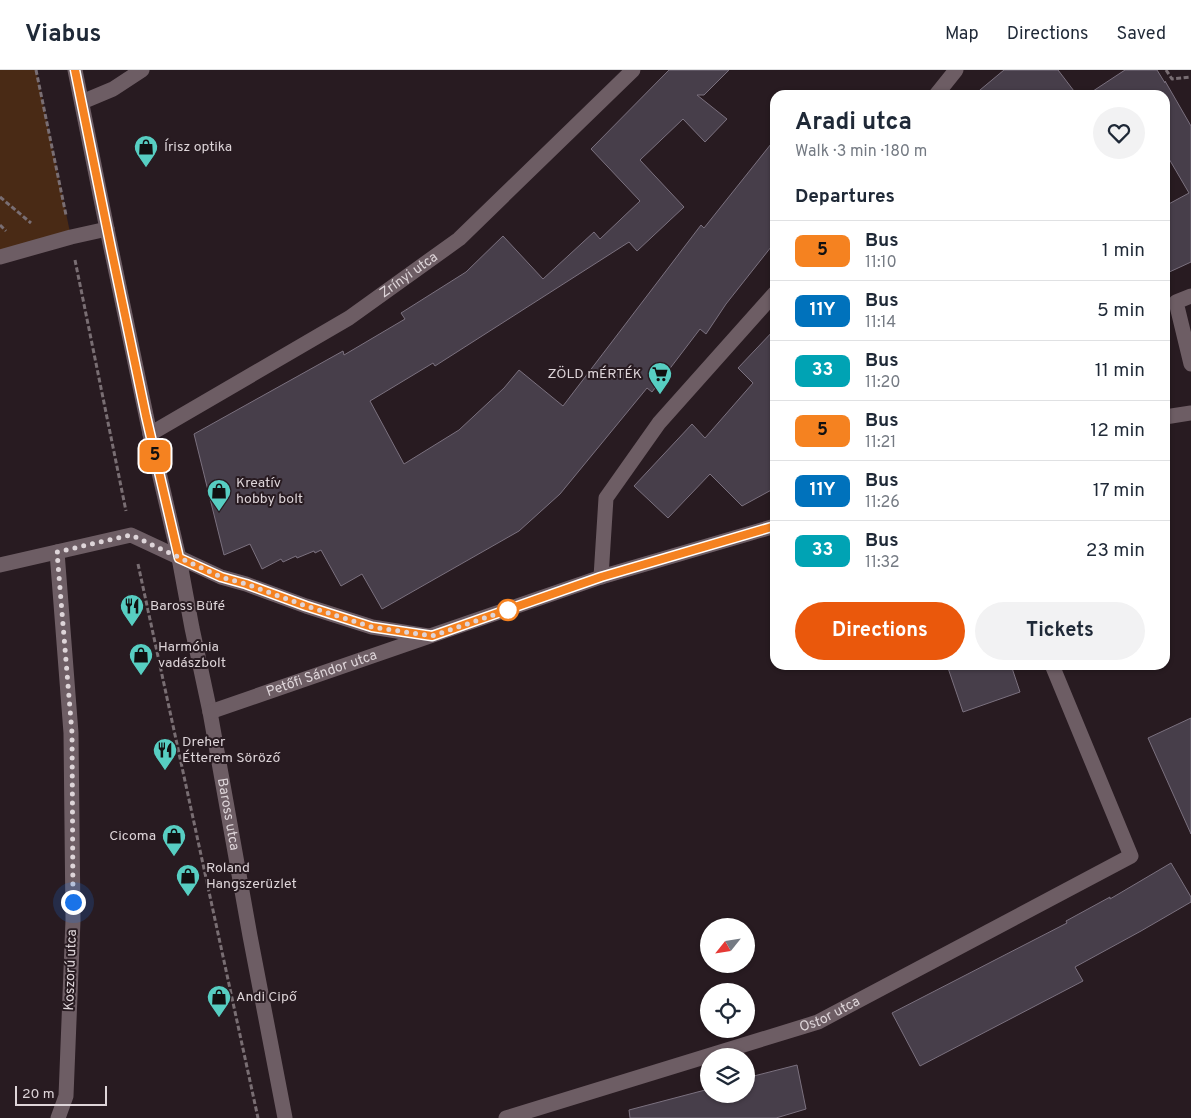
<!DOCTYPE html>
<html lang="en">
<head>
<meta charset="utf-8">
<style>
  body { margin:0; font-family:Overpass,sans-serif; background:#f2f2f3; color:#1f2937; height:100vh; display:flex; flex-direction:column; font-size:19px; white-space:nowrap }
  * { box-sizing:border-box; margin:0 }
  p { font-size:16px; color:#747a83 }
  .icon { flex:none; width:28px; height:28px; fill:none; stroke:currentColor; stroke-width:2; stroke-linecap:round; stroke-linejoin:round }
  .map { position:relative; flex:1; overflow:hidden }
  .side { position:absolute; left:770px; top:20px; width:400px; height:580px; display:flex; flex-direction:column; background:#fff; border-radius:15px; box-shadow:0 1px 4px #0004 }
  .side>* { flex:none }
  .badge { padding:0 10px; border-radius:8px; font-size:18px; line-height:32px }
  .needle { width:32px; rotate:240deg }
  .controls { position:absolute; left:700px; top:848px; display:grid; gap:10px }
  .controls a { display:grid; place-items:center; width:55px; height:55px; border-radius:50%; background:#fff; box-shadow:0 1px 4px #0004; font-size:25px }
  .scale { position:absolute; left:15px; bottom:12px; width:92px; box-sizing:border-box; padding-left:5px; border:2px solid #ded5d9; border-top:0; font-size:14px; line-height:18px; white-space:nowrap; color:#ded5d9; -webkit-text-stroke:4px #281b21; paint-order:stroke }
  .you { position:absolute; width:25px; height:25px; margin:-12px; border:4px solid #fff; border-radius:50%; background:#1a73e8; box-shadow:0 0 0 8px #1a73e833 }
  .map>.badge { position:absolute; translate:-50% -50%; box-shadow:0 0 0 2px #fff }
  h2 { padding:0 25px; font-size:19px; line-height:45px }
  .round { display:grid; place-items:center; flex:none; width:52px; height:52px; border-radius:26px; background:#f2f2f3 }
  .head { display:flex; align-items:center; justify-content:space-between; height:85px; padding:0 25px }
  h1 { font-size:24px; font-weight:700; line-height:38px }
  .primary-button { display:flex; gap:10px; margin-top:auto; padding:10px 25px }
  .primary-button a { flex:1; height:58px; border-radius:30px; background:#ea580c; color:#fff; font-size:20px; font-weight:700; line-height:58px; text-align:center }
  .primary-button a+a { background:#f2f2f3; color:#1f2937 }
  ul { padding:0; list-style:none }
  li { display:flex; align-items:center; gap:15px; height:60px; padding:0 25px; border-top:1px solid #e0e1e3 }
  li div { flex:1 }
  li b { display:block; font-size:19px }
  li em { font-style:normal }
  li .badge { min-width:55px; font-weight:700; text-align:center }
  header { display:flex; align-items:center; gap:30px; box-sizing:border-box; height:70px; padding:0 25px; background:#fff; border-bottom:1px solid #e0e1e3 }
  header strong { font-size:24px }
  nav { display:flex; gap:28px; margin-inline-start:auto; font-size:18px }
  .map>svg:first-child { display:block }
</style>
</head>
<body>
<header>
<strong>Viabus</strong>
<nav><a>Map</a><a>Directions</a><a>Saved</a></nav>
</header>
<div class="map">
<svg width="1191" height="1048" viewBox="0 0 1191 1048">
  <rect width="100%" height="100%" fill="#281b21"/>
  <!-- green -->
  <path fill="#492a15" d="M0 0H36L71 167 0 187Z"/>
  <!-- building -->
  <g fill="#473e4a" stroke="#7b717f">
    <path d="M669 0H729L704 25H697L727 49 705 72 683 49 640 90 684 137 637 181 629 172 435 296 433 293 370 331 404 394 459 360 504 318 519 300 563 336 701 155 704 158 775 69V172L726 234 706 264 700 259 652 322 647 318 560 424 519 461 382 539 362 504 341 516 321 480 315 483 314 481 297 488 296 486 283 492 281 489 262 499 250 474 224 485 194 364 343 281 344 285 405 249 401 243 466 202 503 166 543 209 594 162 600 169 640 131 591 79Z"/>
    <path d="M1004 0H1058L1077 25H974Z"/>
    <path d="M1125 0H1157L1165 13V11L1191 56V192L1165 204V136L1189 123 1165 82V25H1087Z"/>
    <path d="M775 259V418L742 436 710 404 668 448 634 416 692 354 705 368 753 313 738 298Z"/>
    <path d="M947 595H1011L1020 622 963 642Z"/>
    <path d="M1191 648V764L1148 668Z"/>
    <path d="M1171 793 1191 827V832L1141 861 1075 897 1083 911 920 996 892 943 1067 853 1066 851 1110 827V829Z"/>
    <path d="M797 995 806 1039 776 1048H630L629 1040 709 1019V1024H746V1008Z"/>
  </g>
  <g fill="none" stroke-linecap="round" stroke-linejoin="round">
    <!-- path -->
    <g stroke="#796e73" stroke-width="3" stroke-dasharray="5 2.5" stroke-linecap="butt">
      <path d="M36 0 66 145"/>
      <path d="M1166 0 1172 9 1191 7"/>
      <path d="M0 127 31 153"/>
      <path d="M0 155 6 161"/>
      <path d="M75 190 126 441"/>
      <path d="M138 494 258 1048"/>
    </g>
    <!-- minor -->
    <g stroke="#6d5d64" stroke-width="15">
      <path id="s1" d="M75 0 107 159 150 364 179 488 192 558 210 642 250 866 285 1048"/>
      <path d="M936 25 956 0"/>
      <path d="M82 32 113 19 142 0"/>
      <path d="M0 187 71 167 107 159"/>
      <path d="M1191 226 1176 232 1191 294"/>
      <path d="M1165 347 1191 343"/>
      <path id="s2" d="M150 364 349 248 459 169 633 0"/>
      <path d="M57 482 71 663 73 850 66 1026 58 1048"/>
      <path d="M0 495 131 465 221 507 246 514 306 536 372 557 428 566"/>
      <path d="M601 507 606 428 659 353 775 223"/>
      <path id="s3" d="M210 642 601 507 775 456"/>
      <path id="s4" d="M506 1048 818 952 1131 786 1052 595"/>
    </g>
  </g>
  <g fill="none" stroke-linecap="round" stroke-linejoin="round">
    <!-- line casing -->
    <g stroke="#fff" stroke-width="11">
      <path id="line" d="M75 0 111 178 146 346 179 488 221 507 246 514 306 536 372 557 432 566 601 507 775 456"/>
    </g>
    <!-- line -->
    <use href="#line" stroke="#f58220" stroke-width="8"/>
    <!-- walk -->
    <path stroke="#ded5d9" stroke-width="5" stroke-dasharray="0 9" d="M73 832 72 663 57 482 131 465 221 507 246 514 306 536 372 557 432 566 508 540"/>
  </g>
  <!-- icons -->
  <defs>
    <g id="shop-pin" transform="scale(1.25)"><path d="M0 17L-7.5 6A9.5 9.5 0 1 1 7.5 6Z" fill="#57cec2" stroke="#281b21"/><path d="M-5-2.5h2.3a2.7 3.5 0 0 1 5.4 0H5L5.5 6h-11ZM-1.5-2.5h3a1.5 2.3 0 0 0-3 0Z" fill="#111"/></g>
    <g id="supermarket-pin" transform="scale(1.25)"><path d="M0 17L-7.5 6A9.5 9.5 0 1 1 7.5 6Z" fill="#57cec2" stroke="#281b21"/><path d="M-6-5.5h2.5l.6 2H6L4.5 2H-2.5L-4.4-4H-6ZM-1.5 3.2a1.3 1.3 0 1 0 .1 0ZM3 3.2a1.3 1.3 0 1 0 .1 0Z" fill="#111"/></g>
    <g id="restaurant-pin" transform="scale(1.25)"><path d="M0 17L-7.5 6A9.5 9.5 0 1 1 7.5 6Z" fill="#57cec2" stroke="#281b21"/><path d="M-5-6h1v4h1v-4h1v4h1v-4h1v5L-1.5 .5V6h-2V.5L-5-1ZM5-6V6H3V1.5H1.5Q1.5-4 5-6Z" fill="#111"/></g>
  </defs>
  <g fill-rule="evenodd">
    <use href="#shop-pin" x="146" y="77"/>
    <use href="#supermarket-pin" x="660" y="304"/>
    <use href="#shop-pin" x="219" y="421"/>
    <use href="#restaurant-pin" x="132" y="536"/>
    <use href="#shop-pin" x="141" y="585"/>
    <use href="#restaurant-pin" x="165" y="680"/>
    <use href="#shop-pin" x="174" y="766"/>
    <use href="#shop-pin" x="188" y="806"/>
    <use href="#shop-pin" x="219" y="927"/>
  </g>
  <!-- markers -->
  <circle fill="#fff" stroke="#f58220" stroke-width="2.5" cx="508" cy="540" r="10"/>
  <g text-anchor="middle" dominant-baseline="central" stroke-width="4" stroke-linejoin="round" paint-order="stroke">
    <!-- poi labels -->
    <g font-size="14" fill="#ded5d9" stroke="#281b21" text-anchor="start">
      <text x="164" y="77">Írisz optika</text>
      <text x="642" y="304" text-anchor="end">ZÖLD mÉRTÉK</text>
      <text x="236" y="413">Kreatív<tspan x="236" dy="16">hobby bolt</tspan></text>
      <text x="150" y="536">Baross Büfé</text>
      <text x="158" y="577">Harmónia<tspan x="158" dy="16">vadászbolt</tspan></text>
      <text x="182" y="672">Dreher<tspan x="182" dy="16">Étterem Söröző</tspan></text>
      <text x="156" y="766" text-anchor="end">Cicoma</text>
      <text x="206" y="798">Roland<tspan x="206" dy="16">Hangszerüzlet</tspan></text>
      <text x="236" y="927">Andi Cipő</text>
    </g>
    <!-- street labels -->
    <g font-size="14" fill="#ded5d9" stroke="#281b21">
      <text stroke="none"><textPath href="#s2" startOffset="304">Zrínyi utca</textPath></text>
      <text stroke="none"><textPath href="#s3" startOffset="118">Petőfi Sándor utca</textPath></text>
      <text stroke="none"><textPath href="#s1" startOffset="760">Baross utca</textPath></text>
      <text transform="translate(71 900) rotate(-88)">Koszorú utca</text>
      <text stroke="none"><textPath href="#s4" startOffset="340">Ostor utca</textPath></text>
    </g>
  </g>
</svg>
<div class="controls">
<a><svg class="needle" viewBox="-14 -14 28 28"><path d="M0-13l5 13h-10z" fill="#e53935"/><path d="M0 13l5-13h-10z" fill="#747a83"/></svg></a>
<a><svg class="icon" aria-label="locate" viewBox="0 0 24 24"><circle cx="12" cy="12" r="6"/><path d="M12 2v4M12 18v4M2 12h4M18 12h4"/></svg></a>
<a><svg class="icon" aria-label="layers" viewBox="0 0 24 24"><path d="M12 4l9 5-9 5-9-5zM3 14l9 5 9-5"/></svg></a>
</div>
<div class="scale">20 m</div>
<div class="you" style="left:73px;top:832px"></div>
<b class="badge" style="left:155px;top:386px;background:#f58220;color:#111">5</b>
<section class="side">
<div class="head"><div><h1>Aradi utca</h1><p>Walk · 3 min · 180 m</p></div><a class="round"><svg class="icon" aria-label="heart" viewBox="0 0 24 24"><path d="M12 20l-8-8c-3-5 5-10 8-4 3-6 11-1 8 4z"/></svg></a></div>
<h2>Departures</h2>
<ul>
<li><span class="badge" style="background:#f58220;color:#111">5</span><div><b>Bus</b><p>11:10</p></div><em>1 min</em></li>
<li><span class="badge" style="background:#0072bc;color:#fff">11Y</span><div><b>Bus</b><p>11:14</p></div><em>5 min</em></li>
<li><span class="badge" style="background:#00a3b4;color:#fff">33</span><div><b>Bus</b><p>11:20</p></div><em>11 min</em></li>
<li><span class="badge" style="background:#f58220;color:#111">5</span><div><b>Bus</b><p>11:21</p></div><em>12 min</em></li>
<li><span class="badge" style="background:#0072bc;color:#fff">11Y</span><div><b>Bus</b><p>11:26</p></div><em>17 min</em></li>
<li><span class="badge" style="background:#00a3b4;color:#fff">33</span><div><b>Bus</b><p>11:32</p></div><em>23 min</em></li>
</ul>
<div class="primary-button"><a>Directions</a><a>Tickets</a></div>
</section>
</div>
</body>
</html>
